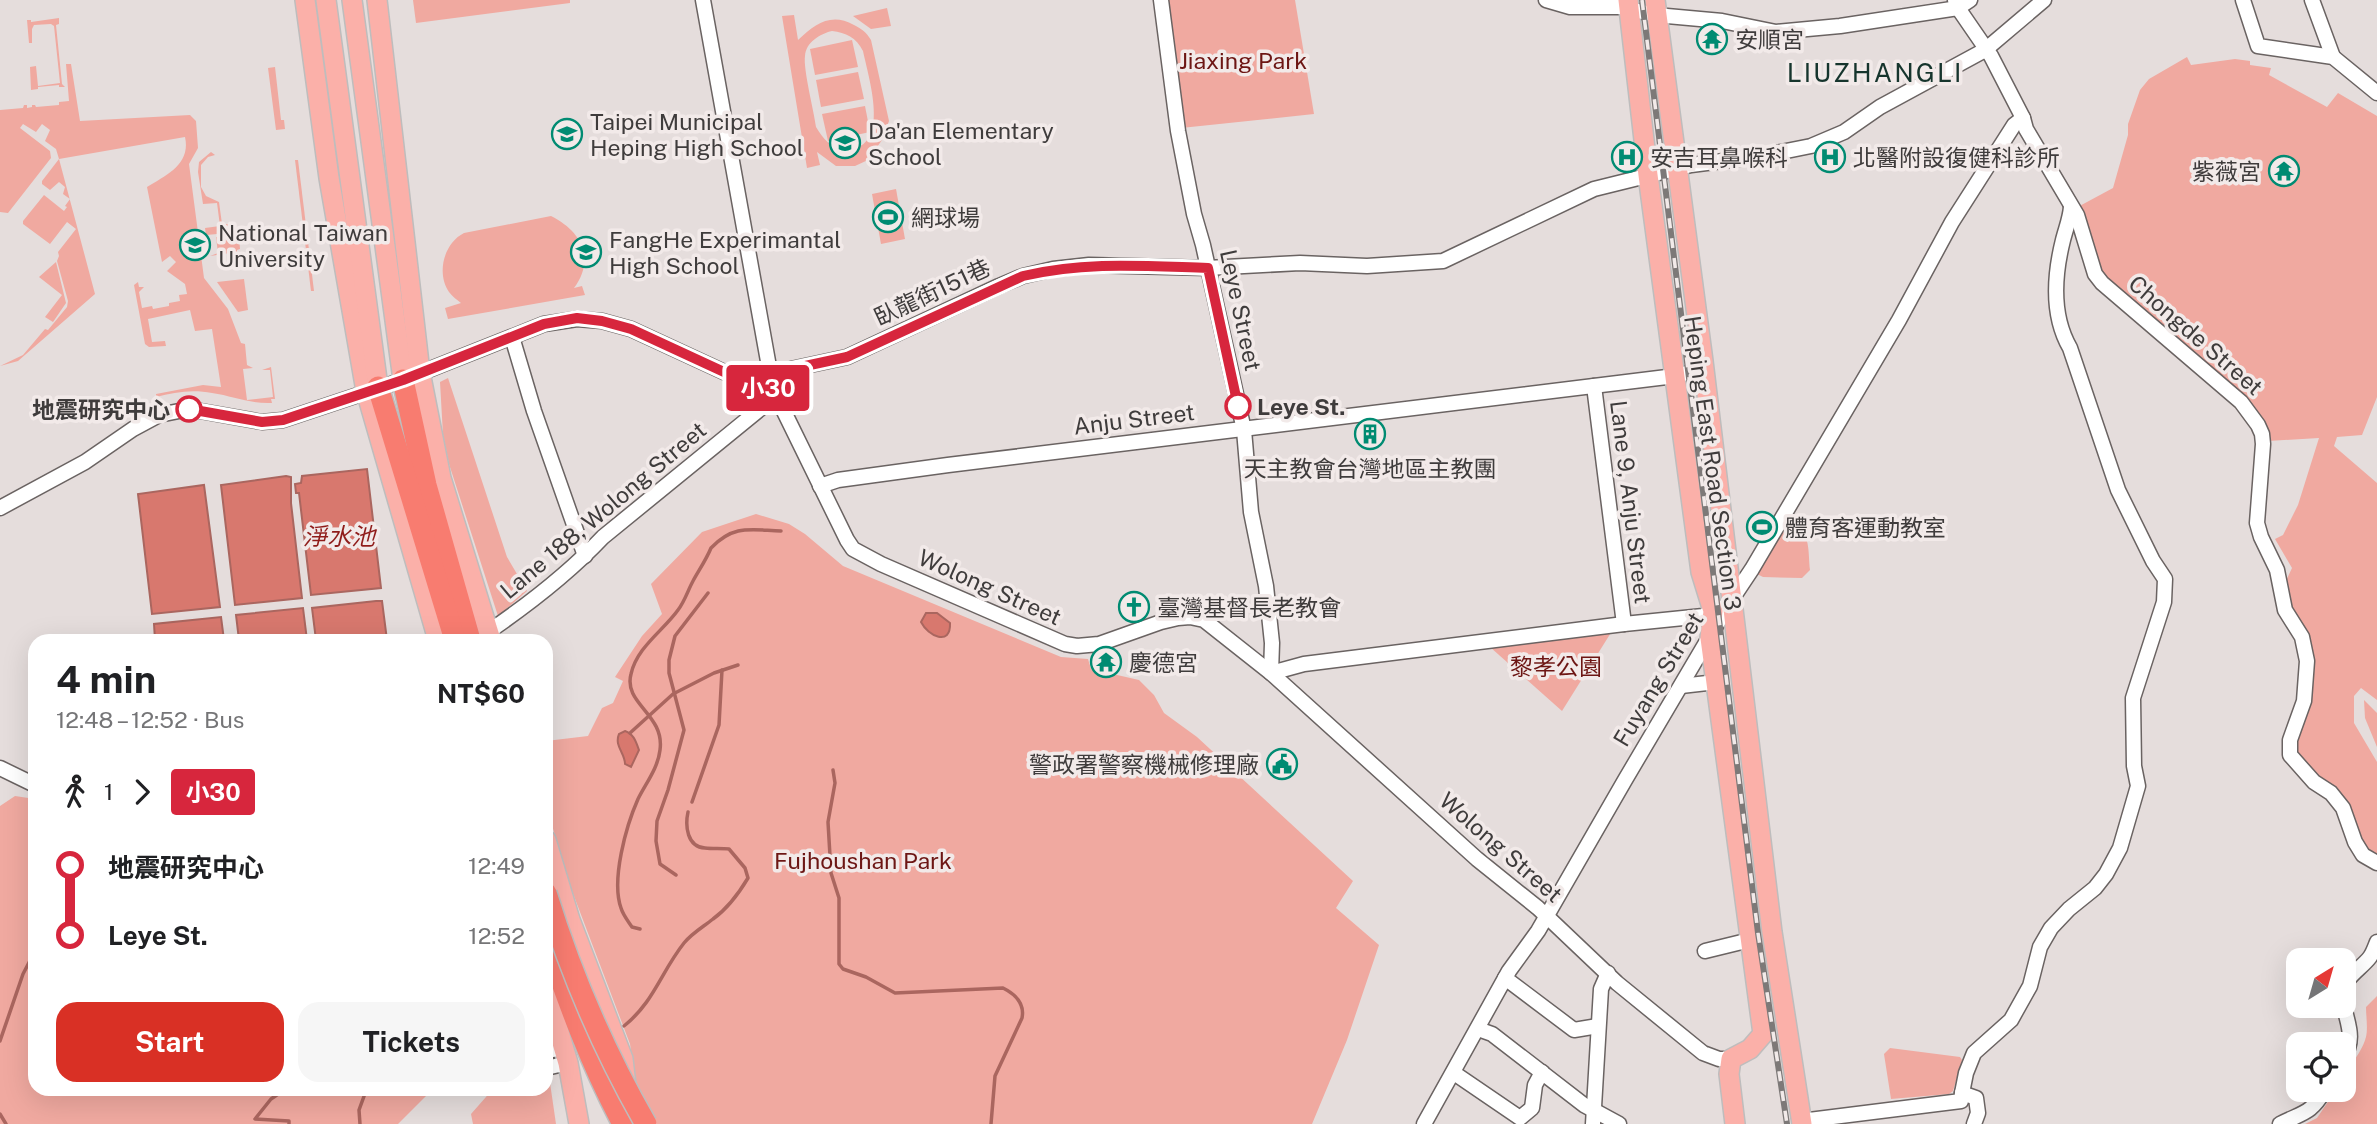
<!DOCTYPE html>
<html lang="en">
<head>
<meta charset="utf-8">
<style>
  body { margin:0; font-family:"Public Sans","Noto Sans TC",sans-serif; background:#f6f6f6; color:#202124; height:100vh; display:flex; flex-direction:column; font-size:26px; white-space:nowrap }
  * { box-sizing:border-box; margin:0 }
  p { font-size:23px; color:#757577 }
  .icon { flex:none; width:38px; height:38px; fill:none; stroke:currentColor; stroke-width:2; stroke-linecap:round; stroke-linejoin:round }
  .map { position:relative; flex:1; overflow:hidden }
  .drawer { position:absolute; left:28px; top:634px; width:525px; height:462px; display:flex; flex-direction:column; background:#fff; border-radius:21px; box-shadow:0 7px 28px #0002 }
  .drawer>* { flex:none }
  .badge { padding:0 14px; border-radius:5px; font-size:24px; line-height:46px }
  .needle { width:46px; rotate:37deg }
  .fabs { position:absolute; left:2286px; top:948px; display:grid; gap:14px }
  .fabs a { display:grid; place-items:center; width:70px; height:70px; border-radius:14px; background:#fff; box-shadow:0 7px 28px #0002; font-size:35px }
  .map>.badge { position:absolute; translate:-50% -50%; box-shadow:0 0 0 4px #fff }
  .legs { display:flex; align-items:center; gap:10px; height:77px; padding:0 28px; font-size:23px }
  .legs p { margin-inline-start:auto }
  .summary { display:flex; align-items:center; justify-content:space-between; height:119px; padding:0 28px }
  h1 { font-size:38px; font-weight:700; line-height:52px }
  .primary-button { display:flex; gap:14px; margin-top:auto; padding:14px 28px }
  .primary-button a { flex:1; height:80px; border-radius:21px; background:#d93025; color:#fff; font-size:28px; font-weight:700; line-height:80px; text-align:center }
  .primary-button a+a { background:#f6f6f6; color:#202124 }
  ul { padding:0 28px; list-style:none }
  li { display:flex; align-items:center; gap:24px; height:70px; font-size:26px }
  li i { display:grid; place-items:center; width:10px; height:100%; margin:0 9px; background:currentColor }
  li i::after { content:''; width:18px; height:18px; margin:-9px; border:5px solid; border-radius:50%; background:#fff }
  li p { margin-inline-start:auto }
  li:first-child i { background:linear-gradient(#0000 50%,currentColor 0) }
  li:last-child i { background:linear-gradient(currentColor 50%,#0000 0) }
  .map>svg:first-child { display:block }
</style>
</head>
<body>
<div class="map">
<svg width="2377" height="1124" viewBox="0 0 2377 1124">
  <rect width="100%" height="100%" fill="#e5dddc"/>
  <!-- green -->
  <g fill="#f0a9a0" fill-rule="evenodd">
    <path d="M413 0H570V3L416 23Z"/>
    <path d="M1160 0H1295L1314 114 1181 128Z"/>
    <path d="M887 8 891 26 871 29 853 16Z"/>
    <path d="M794 15 798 40C815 24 831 12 854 25 862 29 866 32 871 40L889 121 882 140 868 160 855 166H836L817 152 820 165 807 168 782 16ZM832 31C846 33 856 37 863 51 868 76 893 151 845 149 831 148 823 139 816 127 814 111 803 69 805 56 806 42 820 34 832 31Z"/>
    <path d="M59 18V24L56 25 62 84 65 87H59V85L38 87V89L31 90 30 67 36 66 38 86 60 83 54 26 51 24 34 25 32 29V43H29L27 20H31V22Z"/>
    <path d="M852 40 858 67 815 75 810 49Z"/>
    <path d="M2187 57 2191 65 2235 59 2250 61V65L2271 68 2269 75 2327 107 2338 93 2377 116V397L2362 435 2337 437 2334 446 2377 483V700L2361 688 2354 696V723L2377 762V857L2366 850 2338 792 2311 771 2298 756 2295 739 2309 708 2284 585 2292 568 2275 539 2283 535 2298 505 2319 438 2268 441 2242 399 2097 273 2074 209 2113 188 2128 135V124L2140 90 2149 79Z"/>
    <path d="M66 64H71L80 121 190 115 196 121 198 148 189 164 204 278 228 309 241 343 245 344 247 365 253 368 243 369 247 400 273 397 270 370H262L271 367 275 399H271L272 403C250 404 233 396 212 393 193 389 174 392 156 397V394L203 385 221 387 212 329 195 331 190 310 148 319 152 342 165 341 166 346 149 347 145 344 134 285 138 282 139 287H144L139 292 142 308 152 306 153 309 169 306V303L180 301 179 295 187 294 185 284 167 271 176 262 170 256 162 262 147 187C167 175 191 164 185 137L59 159 95 294 18 361 0 366 23 355 45 329 48 330 67 307 68 301 57 261 59 256 58 252 76 229 67 222 50 244 23 224V221L44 195 64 211 67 207 65 206 70 199 63 194 65 187 59 182 50 190 42 184V181L59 159 56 149 45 141 50 130 42 124 36 132 23 124 20 128 50 151 51 158 8 213 0 212V110L23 108 24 105H27V108L32 107V105H35L36 107 59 105V102L69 101Z"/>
    <path d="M275 67 281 120H284L285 129 276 130 268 68Z"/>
    <path d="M858 72 864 99 821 107 816 80Z"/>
    <path d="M865 106 870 132 828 141 822 114Z"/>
    <path d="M211 152 215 155 208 157 201 165V187L206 196 219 202 222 224H228L229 233 206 235 205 228 220 226 217 203 203 204 198 172 199 162Z"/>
    <path d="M295 160H298L314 291H311Z"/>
    <path d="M896 189 905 239 881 244 872 194Z"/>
    <path d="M551 216C581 231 596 258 574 288L582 286 585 295 448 319 445 308 461 303C457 300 452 296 449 292 436 273 444 243 464 233Z"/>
    <path d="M230 236V238L239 237 240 249 237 250V252L210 256 218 253 216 237Z"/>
    <path d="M56 262 66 303 53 322 45 317 62 295 39 277Z"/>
    <path d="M244 279 248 310 238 312 217 282Z"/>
    <path d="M448 378 507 557 527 591 498 616 449 464 443 435 440 382Z"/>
    <path d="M756 514 789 524 805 534 843 566 1061 657 1088 659 1091 669 1139 680 1154 695 1164 713 1197 737 1353 881 1336 908 1379 945 1347 1040 1312 1124H657L638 1097 630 1044 569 883 546 805V741L588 736 602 708 613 703 623 681 615 677 642 636 662 614 651 584 702 532Z"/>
    <path d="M1794 524C1811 532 1808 553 1810 570L1802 578 1763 577 1757 574 1786 525Z"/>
    <path d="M1612 631 1562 711 1490 647Z"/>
    <path d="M2364 700 2377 713V747L2365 718Z"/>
    <path d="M15 796 35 799V1088L433 1089 398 1124H0V806Z"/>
    <path d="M2377 996V1124H2305L2317 1118 2336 1090H2343C2343 1070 2361 1056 2366 1037 2368 1028 2366 1016 2366 1007Z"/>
    <path d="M1890 1048 1960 1057 1962 1060 1953 1091 1949 1094 1891 1099 1884 1054Z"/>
    <path d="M546 1076H549L556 1124H473L471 1114 493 1089 546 1088Z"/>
  </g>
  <!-- water -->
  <g fill="#d8786e" stroke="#aa665f" stroke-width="2">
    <path d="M367 469 381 588 311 595 299 493H296L295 484 301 483 302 476Z"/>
    <path d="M286 476 291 477V503L302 598 235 605 221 485Z"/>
    <path d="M204 485 220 607 152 614 138 494Z"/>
    <path d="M376 601H382L387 640H316L312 608Z"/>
    <path d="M303 608 307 640H239L236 615Z"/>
    <path d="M926 613H937L950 623C951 647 928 636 921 622Z"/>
    <path d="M221 617 224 640H155L154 624Z"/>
    <path d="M625 731C634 734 636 742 639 750L631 767 625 764C625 753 614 746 619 734Z"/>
  </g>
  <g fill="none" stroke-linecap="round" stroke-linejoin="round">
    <!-- stream -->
    <g stroke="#aa665f" stroke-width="3.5">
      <path d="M630 733 673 694 714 673 738 665"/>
      <path d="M833 770 835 783 828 822 831 873 839 898V964L843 969 866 977 895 993 1003 988C1015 994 1025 1003 1022 1018L995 1076 991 1124"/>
      <path d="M692 802 719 725 722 670"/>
      <path d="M676 875 660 864 656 841 657 821 668 790 684 730 669 673V660L675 636 708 593"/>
      <path d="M640 929 632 927C628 921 623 915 621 908 611 880 626 826 638 799 646 783 658 768 660 750 665 714 623 704 631 674 637 647 663 631 678 610 685 601 688 590 693 581 699 570 706 560 711 548 734 524 751 530 781 531"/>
      <path d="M624 1026C654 1002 661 972 684 943 692 933 703 927 713 919 727 909 739 893 748 878L745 868 729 849C721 848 713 849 705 848 687 847 685 826 688 812"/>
      <path d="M0 1041 23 974 35 951"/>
      <path d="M287 1088 271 1099 255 1119 289 1121V1124"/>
      <path d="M0 1114 6 1124"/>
      <path d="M360 1124 359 1110 367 1088"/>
    </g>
    <!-- minor casing -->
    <g stroke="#6a6362" stroke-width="17">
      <g id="minor">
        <path d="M703 0 773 389 847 540 853 549 881 564 1065 644 1077 646 1099 644 1161 622 1178 618 1190 617 1204 620 1271 673 1477 859 1538 908 1617 983 1703 1053 1719 1059H1731"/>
        <path d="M1161 0 1178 131 1194 214 1203 245 1244 430 1251 512 1266 586 1272 643 1271 673"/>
        <path d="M1546 0 1570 7H1620L1656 15 1722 21 1776 32 1840 26 1958 8 1970 0"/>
        <path d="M1955 0 1958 8 1991 56 2023 118 2026 129 2077 215 2095 274 2102 283 2241 402 2258 425 2262 434 2263 444 2257 523 2261 537 2277 570 2285 610 2302 637 2307 661 2304 701 2290 740V755L2314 782 2331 793 2343 808 2355 842 2363 855 2377 863"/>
        <path d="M2243 0 2258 46 2333 57 2377 93"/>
        <path d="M2312 0 2333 57"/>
        <path d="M512 337 534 411 585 556"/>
        <path d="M1594 386 1624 624"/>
        <path d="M820 486 838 480 948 465 1675 376 1704 369"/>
        <path d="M0 508 85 462 133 429 159 415 189 409 262 422 283 420 403 380 544 324 577 319 602 321 631 329 750 384 773 389"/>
        <path d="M488 632C529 604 569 573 603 537L760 409 782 371 847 357 999 286 1023 276 1053 269 1089 265 1207 268 1300 263 1367 266 1443 261 1594 189 1691 165 1761 156 1811 146 1844 132 1880 107 1985 50 2044 0"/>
        <path d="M1271 673 1304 664 1624 624 1703 616 1719 608"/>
        <path d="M1681 686 1716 682"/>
        <path d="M0 768 35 785"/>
        <path d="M1705 951 1750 940"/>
        <path d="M1505 978 1574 1030 1598 1026"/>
        <path d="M1478 1029 1492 1034 1584 1105 1619 1124"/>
        <path d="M546 1051 564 1048"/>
        <path d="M2343 1060C2359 1032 2342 1018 2343 993 2344 977 2361 969 2370 957 2373 953 2375 947 2377 942"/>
        <path d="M546 1068 568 1063"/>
        <path d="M1454 1073 1520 1118 1532 1108 1535 1085 1542 1072"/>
        <path d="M1801 1121 1961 1101 1962 1093"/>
        <path d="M1424 1124 1509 971 1538 931 1625 780 1730 602 1752 569 1899 320 1952 222 2014 125 2023 118"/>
        <path d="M1593 1124 1601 989 1608 973"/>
        <path d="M1974 1124 1978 1113 1976 1098 1962 1093 1966 1073 1974 1053 2011 1020 2030 986 2040 947 2051 928 2069 909 2095 888 2106 874 2120 848 2138 786 2134 766 2133 698 2164 602 2165 579 2153 561 2118 490 2070 348C2051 315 2054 276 2063 240 2066 228 2070 219 2071 207"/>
        <path d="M2280 1124C2303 1112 2310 1115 2325 1090"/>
      </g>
    </g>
    <!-- major casing -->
    <g stroke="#bebdbd" stroke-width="22">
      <g id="major">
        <path d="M305 0 329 178 366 391 438 640"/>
        <path d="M326 0 378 387"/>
        <path d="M352 0 403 380"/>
        <path d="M377 0 420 372 441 478 491 640"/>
        <path d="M1628 0 1648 175 1701 572 1713 611 1710 638 1763 1034 1750 1049 1731 1059 1729 1074 1735 1124"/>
        <path d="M1655 0 1703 361 1772 932 1802 1124"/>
        <path d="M546 840 570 920 623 1059 626 1085"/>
        <path d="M546 988 568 1063 579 1124"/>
      </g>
    </g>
    <!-- highway casing -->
    <g stroke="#bebdbd" stroke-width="24">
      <g id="highway">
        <path d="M403 380 426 485 470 640"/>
        <path d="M378 387 455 640"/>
        <path d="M546 937C568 1002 591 1064 623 1124"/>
      </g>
    </g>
    <!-- minor -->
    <use href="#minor" stroke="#fff" stroke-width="14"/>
    <!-- major -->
    <use href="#major" stroke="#fbb0a9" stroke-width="19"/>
    <!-- highway -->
    <use href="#highway" stroke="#f87c70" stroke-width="21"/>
    <!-- rail casing -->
    <g stroke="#7d7978" stroke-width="6">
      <path id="rail" d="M1642 0 1758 933 1787 1124"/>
    </g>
    <!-- rail -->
    <use href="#rail" stroke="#f2eae9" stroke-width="3.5" stroke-dasharray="10" stroke-linecap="butt"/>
    <!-- highway-bridge casing -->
    <g stroke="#bebdbd" stroke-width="24" stroke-linecap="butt">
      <path id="highway-bridge" d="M546 893C571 974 604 1051 646 1124"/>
    </g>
    <!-- highway-bridge -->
    <use href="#highway-bridge" stroke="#f87c70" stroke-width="21"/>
  </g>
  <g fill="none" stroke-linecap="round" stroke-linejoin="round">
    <!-- line-1 casing -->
    <g stroke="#fff" stroke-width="16">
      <path id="line-1" d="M189 409 262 422 283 420 403 380 544 324 577 318 602 321 631 329 750 384 773 389 782 371 847 357 1023 276C1085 261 1144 266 1208 268L1238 406"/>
    </g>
    <!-- line-1 -->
    <use href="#line-1" stroke="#d7263d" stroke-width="10"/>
  </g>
  <!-- icons -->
  <defs>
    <g id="temple-ring" transform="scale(1.575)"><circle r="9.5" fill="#f2eae9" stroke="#008b72" stroke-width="1.5"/><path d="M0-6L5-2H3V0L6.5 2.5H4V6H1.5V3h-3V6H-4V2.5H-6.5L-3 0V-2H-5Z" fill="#008b72"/></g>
    <g id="school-ring" transform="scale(1.575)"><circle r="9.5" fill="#f2eae9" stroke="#008b72" stroke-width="1.5"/><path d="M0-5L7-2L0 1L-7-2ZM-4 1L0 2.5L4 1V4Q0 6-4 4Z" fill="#008b72"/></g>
    <g id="hospital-ring" transform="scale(1.575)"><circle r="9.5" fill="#f2eae9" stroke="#008b72" stroke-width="1.5"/><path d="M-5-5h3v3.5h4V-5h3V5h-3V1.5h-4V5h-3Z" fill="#008b72"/></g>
    <g id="stadium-ring" transform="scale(1.575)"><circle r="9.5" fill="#f2eae9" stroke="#008b72" stroke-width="1.5"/><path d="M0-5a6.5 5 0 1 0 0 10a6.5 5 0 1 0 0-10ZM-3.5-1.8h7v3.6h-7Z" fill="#008b72"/></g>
    <g id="university-ring" transform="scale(1.575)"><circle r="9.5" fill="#f2eae9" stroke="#008b72" stroke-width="1.5"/><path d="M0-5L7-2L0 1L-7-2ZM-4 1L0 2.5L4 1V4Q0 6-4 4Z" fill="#008b72"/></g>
    <g id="building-ring" transform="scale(1.575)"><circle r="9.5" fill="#f2eae9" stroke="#008b72" stroke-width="1.5"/><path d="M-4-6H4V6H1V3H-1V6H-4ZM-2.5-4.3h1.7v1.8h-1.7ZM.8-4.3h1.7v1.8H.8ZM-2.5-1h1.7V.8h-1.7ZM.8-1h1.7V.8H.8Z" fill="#008b72"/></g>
    <g id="church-ring" transform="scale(1.575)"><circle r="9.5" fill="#f2eae9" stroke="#008b72" stroke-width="1.5"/><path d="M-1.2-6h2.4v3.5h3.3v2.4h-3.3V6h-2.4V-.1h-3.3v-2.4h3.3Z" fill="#008b72"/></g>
    <g id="civic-ring" transform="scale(1.575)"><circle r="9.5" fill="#f2eae9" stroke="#008b72" stroke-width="1.5"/><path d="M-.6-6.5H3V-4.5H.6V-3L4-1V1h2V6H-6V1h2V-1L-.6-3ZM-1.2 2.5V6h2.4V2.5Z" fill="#008b72"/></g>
  </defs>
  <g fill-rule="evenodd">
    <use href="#temple-ring" x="1712" y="39"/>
    <use href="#school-ring" x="567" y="134"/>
    <use href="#school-ring" x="845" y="143"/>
    <use href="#hospital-ring" x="1627" y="157"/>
    <use href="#hospital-ring" x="1830" y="157"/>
    <use href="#temple-ring" x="2284" y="171"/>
    <use href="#stadium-ring" x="888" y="217"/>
    <use href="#university-ring" x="195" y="245"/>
    <use href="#school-ring" x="586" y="252"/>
    <use href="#building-ring" x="1370" y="434"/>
    <use href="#stadium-ring" x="1762" y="527"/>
    <use href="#church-ring" x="1134" y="607"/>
    <use href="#temple-ring" x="1106" y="662"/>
    <use href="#civic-ring" x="1282" y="764"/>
  </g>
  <!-- markers -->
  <g fill="#fff" stroke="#d7263d" stroke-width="3.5">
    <circle cx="1238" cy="406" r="12"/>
    <circle cx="189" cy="409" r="12"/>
  </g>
  <g text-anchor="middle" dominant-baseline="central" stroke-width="7" stroke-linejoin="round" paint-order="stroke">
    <!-- poi labels -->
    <g font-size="23" fill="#3f3c3c" stroke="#f2eae9" text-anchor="start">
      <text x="1735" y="39">安順宮</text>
      <text x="590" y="121">Taipei Municipal<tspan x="590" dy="26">Heping High School</tspan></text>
      <text x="868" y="130">Da'an Elementary<tspan x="868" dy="26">School</tspan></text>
      <text x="1650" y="157">安吉耳鼻喉科</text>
      <text x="1853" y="157">北醫附設復健科診所</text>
      <text x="2261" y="171" text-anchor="end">紫薇宮</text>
      <text x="911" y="217">網球場</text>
      <text x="218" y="232">National Taiwan<tspan x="218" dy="26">University</tspan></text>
      <text x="609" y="239">FangHe Experimantal<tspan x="609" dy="26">High School</tspan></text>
      <text x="1370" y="468" text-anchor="middle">天主教會台灣地區主教團</text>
      <text x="1785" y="527">體育客運動教室</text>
      <text x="1157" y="607">臺灣基督長老教會</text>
      <text x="1129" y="662">慶德宮</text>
      <text x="1259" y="764" text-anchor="end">警政署警察機械修理廠</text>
    </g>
    <!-- park labels -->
    <g font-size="23" fill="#6d1614" stroke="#f2eae9">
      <text x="1243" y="60">Jiaxing Park</text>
      <text x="1556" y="666">黎孝公園</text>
      <text x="863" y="860">Fujhoushan Park</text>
    </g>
    <!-- street labels -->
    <g font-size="23" fill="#3f3c3c" stroke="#f2eae9">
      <text transform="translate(932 292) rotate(-25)">臥龍街151巷</text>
      <text transform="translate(1241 310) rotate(78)">Leye Street</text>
      <text transform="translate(2196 335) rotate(41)">Chongde Street</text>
      <text transform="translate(1134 419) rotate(-7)">Anju Street</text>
      <text transform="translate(1713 463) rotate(82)">Heping East Road Section 3</text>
      <text transform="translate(1631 502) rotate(83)">Lane 9, Anju Street</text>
      <text transform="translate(603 510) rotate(-40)">Lane 188, Wolong Street</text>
      <text transform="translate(990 587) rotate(24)">Wolong Street</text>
      <text transform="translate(1658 679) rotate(-59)">Fuyang Street</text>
      <text transform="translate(1501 847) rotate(41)">Wolong Street</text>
    </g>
    <!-- stop labels -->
    <g font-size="23" font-weight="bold" fill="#3f3c3c" stroke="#f2eae9" text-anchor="start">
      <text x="1257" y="406">Leye St.</text>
      <text x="170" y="409" text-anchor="end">地震研究中心</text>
    </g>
    <!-- water labels -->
    <g font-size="24" font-style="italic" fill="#8f1c1a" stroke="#f2eae9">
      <text x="339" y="536">淨水池</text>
    </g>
    <!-- quarter labels -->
    <g font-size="26" letter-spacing="2" fill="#16352d" stroke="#f2eae9">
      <text x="1875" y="72">LIUZHANGLI</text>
    </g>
  </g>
</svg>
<div class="fabs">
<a><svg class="needle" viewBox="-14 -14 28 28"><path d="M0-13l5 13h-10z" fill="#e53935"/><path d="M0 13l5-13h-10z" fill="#757577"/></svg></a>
<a><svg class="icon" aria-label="locate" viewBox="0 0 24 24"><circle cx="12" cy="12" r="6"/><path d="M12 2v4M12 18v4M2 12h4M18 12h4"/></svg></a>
</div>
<b class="badge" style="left:768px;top:388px;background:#d7263d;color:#fff">小30</b>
<section class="drawer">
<div class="summary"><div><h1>4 min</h1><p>12:48 – 12:52 · Bus</p></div><b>NT$60</b></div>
<div class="legs"><svg class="icon" aria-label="walk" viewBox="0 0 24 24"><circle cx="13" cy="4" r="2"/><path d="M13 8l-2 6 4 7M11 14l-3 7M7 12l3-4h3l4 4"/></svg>1<svg class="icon" aria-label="forward" viewBox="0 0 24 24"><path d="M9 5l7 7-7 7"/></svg><b class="badge" style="background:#d7263d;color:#fff">小30</b></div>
<ul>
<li><i style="color:#d7263d"></i><b>地震研究中心</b><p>12:49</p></li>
<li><i style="color:#d7263d"></i><b>Leye St.</b><p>12:52</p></li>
</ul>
<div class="primary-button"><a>Start</a><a>Tickets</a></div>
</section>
</div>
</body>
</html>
